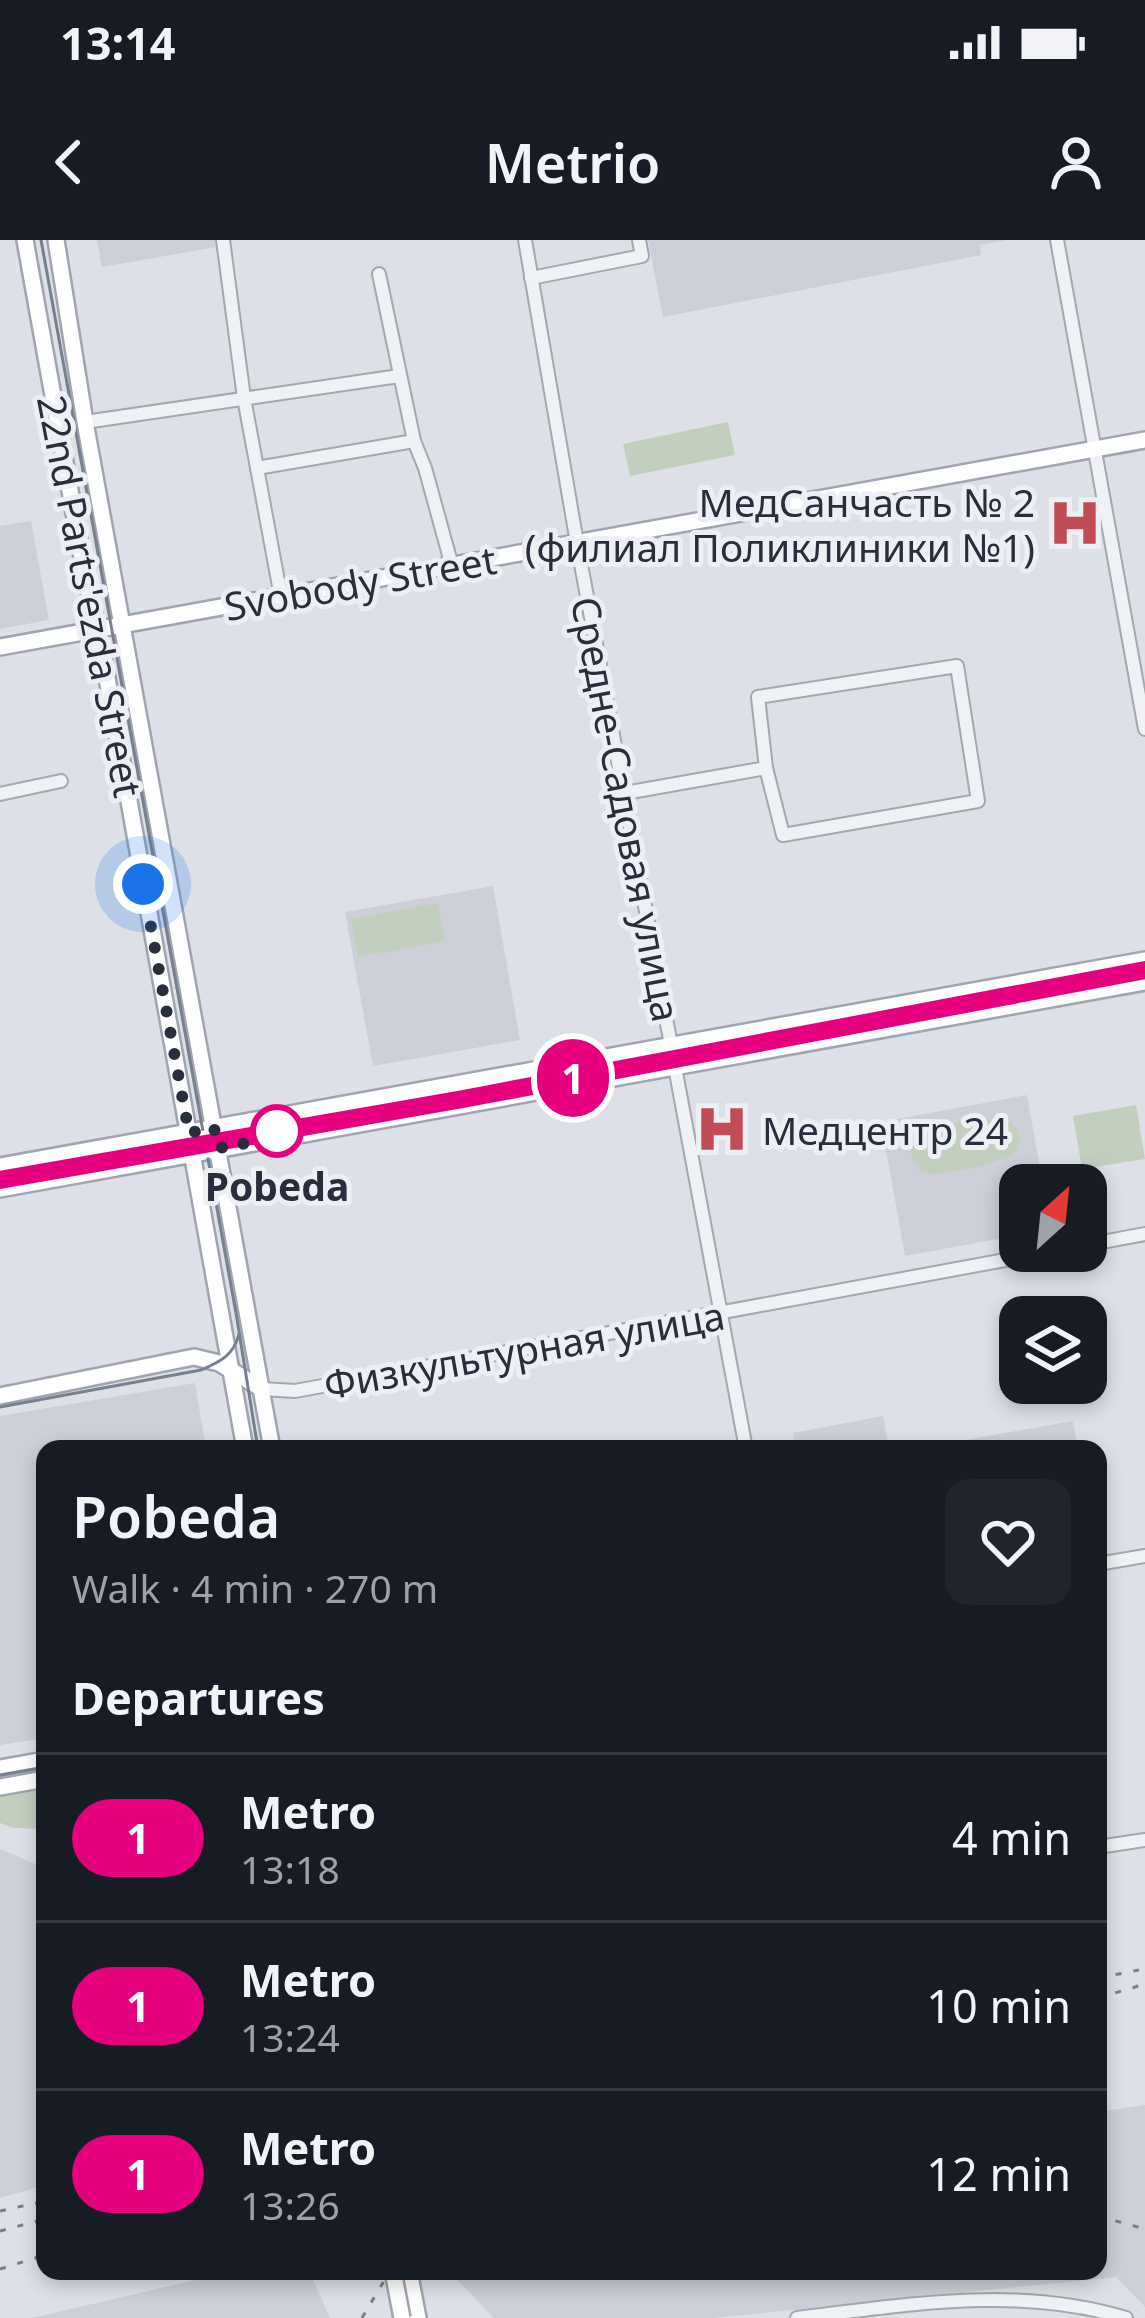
<!DOCTYPE html>
<html lang="en">
<head>
<meta charset="utf-8">
<style>
  body { margin:0; font-family:"Noto Sans",sans-serif; background:#20242c; color:#f1f3f6; height:100vh; display:flex; flex-direction:column; font-size:45px; white-space:nowrap }
  * { box-sizing:border-box; margin:0 }
  p { font-size:39px; color:#9ea1a6 }
  .icon { flex:none; width:66px; height:66px; fill:none; stroke:currentColor; stroke-width:2; stroke-linecap:round; stroke-linejoin:round }
  .map { position:relative; flex:1; overflow:hidden }
  .side { position:absolute; left:36px; top:1200px; width:1071px; height:840px; display:flex; flex-direction:column; background:#171b24; border-radius:24px; box-shadow:0 6px 18px #0003 }
  .side>* { flex:none }
  .badge { padding:0 24px; border-radius:39px; font-size:42px; line-height:78px }
  .needle { width:78px; rotate:27deg }
  .controls { position:absolute; left:999px; top:924px; display:grid; gap:24px }
  .controls a { display:grid; place-items:center; width:108px; height:108px; border-radius:24px; background:#171b24; box-shadow:0 6px 18px #0003; font-size:60px }
  .you { position:absolute; width:60px; height:60px; margin:-30px; border:9px solid #fff; border-radius:50%; background:#1a73e8; box-shadow:0 0 0 18px #1a73e833 }
  .map>.badge { position:absolute; translate:-50% -50%; box-shadow:0 0 0 6px #fff }
  h2 { padding:0 36px; font-size:45px; line-height:108px }
  .round { display:grid; place-items:center; flex:none; width:126px; height:126px; border-radius:24px; background:#20242c }
  .headline { display:flex; align-items:center; justify-content:space-between; height:204px; padding:0 36px }
  h1 { font-size:57px; font-weight:600; line-height:90px }
  ul { padding:0; list-style:none }
  li { display:flex; align-items:center; gap:36px; height:168px; padding:0 36px; border-top:3px solid #363941 }
  li div { flex:1 }
  li b { display:block; font-size:45px }
  li em { font-style:normal }
  li .badge { min-width:132px; font-weight:700; text-align:center }
  .status { display:flex; justify-content:space-between; align-items:center; height:84px; padding:0 60px; background:#171b24; direction:ltr }
  .status svg { height:33px; fill:currentColor }
  header { display:flex; justify-content:space-between; align-items:center; height:156px; padding:0 36px; background:#171b24; font-size:54px; font-weight:600 }
  .map>svg:first-child { display:block }
</style>
</head>
<body>
<div class="status"><b>13:14</b><svg viewBox="0 0 49 12"><path d="M0 12V9h3v3zM5 12V6h3v6zM10 12V3h3v9zM15 12V0h3v12zM26 1h20v11H26zM47 4h2v5h-2z"/></svg></div>
<header><svg class="icon" aria-label="back" viewBox="0 0 24 24"><path d="M15 5l-7 7 7 7"/></svg>Metrio<svg class="icon" aria-label="person" viewBox="0 0 24 24"><circle cx="12" cy="8" r="4"/><path d="M4 21q1-7 8-7t8 7"/></svg></header>
<div class="map">
<svg width="1145" height="2078" viewBox="0 0 1145 2078">
  <rect width="100%" height="100%" fill="#dde0e6"/>
  <!-- built -->
  <g fill="#cccfd7">
    <path d="M97 0H215L216 7 102 27Z"/>
    <path d="M648 0H1007L980 5 981 15 663 77Z"/>
    <path d="M31 281 49 380 0 389V286Z"/>
    <path d="M493 646 520 800 373 826 345 672Z"/>
    <path d="M1027 855 1043 945H1020V995L905 1016 881 882Z"/>
    <path d="M195 1143 206 1209H45V1498L0 1505V1176Z"/>
    <path d="M883 1176 889 1209H796L793 1193Z"/>
    <path d="M1073 1181 1078 1209H943L942 1204Z"/>
    <path d="M0 1609 45 1628V1945L0 1958Z"/>
    <path d="M1145 1865V2067L1116 2037 714 2078H494L456 2039 459 2031H1098V1872Z"/>
    <path d="M234 2031H309L330 2078H32Z"/>
  </g>
  <!-- green -->
  <g fill="#c2cfbf">
    <path d="M728 182 735 215 630 236 623 204Z"/>
    <path d="M438 663 445 701 358 717 351 679Z"/>
    <path d="M657 816 658 820 272 891 270 889 271 886Z"/>
    <path d="M1136 865 1145 919 1082 929 1073 876Z"/>
    <path d="M1000 878C1017 882 1024 895 1017 911 1007 922 943 936 928 933 906 928 906 899 925 891 947 882 976 882 1000 878Z"/>
    <path d="M45 1546V1589L13 1588 0 1583V1553Z"/>
  </g>
  <g fill="none" stroke-linecap="round" stroke-linejoin="round">
    <!-- minor casing -->
    <g stroke="#a3a7af" stroke-width="16">
      <g id="minor">
        <path d="M223 0 244 158 281 357"/>
        <path d="M525 0 577 303 671 805"/>
        <path d="M1057 0 1145 489"/>
        <path d="M379 34 414 201 425 228 452 326"/>
        <path d="M531 38 642 16 639 0"/>
        <path d="M85 182 399 136"/>
        <path d="M257 228 414 201"/>
        <path d="M957 426 978 561 783 595 766 528 758 457Z"/>
        <path d="M625 553 766 528"/>
        <path d="M0 554 61 541"/>
        <path d="M675 827 746 1209"/>
        <path d="M1086 1005 1145 994"/>
        <path d="M262 1149 295 1151 1054 1011"/>
        <path d="M1098 1324 1145 1316"/>
        <path d="M1098 1607 1145 1600"/>
        <path d="M797 2078C907 2065 1018 2045 1126 2078"/>
      </g>
    </g>
    <!-- major casing -->
    <g stroke="#9ea4b0" stroke-width="20">
      <g id="major">
        <path d="M25 0 85 334 105 427 245 1209"/>
        <path d="M56 0 85 182 272 1209"/>
        <path d="M0 407 1145 200"/>
        <path d="M0 926 1145 720"/>
        <path d="M0 949 1145 742"/>
        <path d="M0 1156 194 1117 219 1123 262 1149"/>
        <path d="M0 1528 45 1520"/>
        <path d="M0 1547 45 1539"/>
        <path d="M409 2031 418 2078"/>
      </g>
    </g>
    <!-- minor -->
    <use href="#minor" stroke="#f0f1f4" stroke-width="12"/>
    <!-- major -->
    <use href="#major" stroke="#fff" stroke-width="15"/>
    <!-- tram -->
    <g stroke="#787f8e" stroke-width="3">
      <path d="M41 0 236 1073 258 1209"/>
      <path d="M0 1167 201 1130C220 1122 234 1115 239 1094"/>
      <path d="M0 1535 45 1527"/>
      <path d="M399 2031 408 2078"/>
    </g>
    <!-- rail -->
    <g stroke="#787f8e" stroke-width="3" stroke-dasharray="6 12" stroke-linecap="butt">
      <path d="M1098 1738 1139 1730"/>
      <path d="M1098 1758 1145 1744"/>
      <path d="M0 1971 45 1961"/>
      <path d="M1098 1976 1145 1989"/>
      <path d="M0 1991 45 1979"/>
      <path d="M0 2029 45 2015"/>
      <path d="M362 2078 384 2041 394 2031"/>
    </g>
    <!-- major-bridge casing -->
    <g stroke="#9ea4b0" stroke-width="20" stroke-linecap="butt">
      <path id="major-bridge" d="M393 2031 402 2078"/>
    </g>
    <!-- major-bridge -->
    <use href="#major-bridge" stroke="#fff" stroke-width="15"/>
  </g>
  <g fill="none" stroke-linecap="round" stroke-linejoin="round">
    <!-- line casing -->
    <g stroke="#fff" stroke-width="27">
      <path id="line" d="M0 940 463 859 1145 730"/>
    </g>
    <!-- line -->
    <use href="#line" stroke="#e6007e" stroke-width="18"/>
    <!-- walk -->
    <path stroke="#282e3b" stroke-width="12" stroke-dasharray="0 21.6" d="M143 644 189 893 214 888 219 908 275 898 277 891"/>
  </g>
  <!-- icons -->
  <defs>
    <g id="hospital-bare" transform="scale(4.14)"><path d="M-5-5h3v3.5h4V-5h3V5h-3V1.5h-4V5h-3Z" fill="#c04d56" stroke="#edeff4" stroke-width="2.5" paint-order="stroke"/></g>
  </defs>
  <g fill-rule="evenodd">
    <use href="#hospital-bare" x="1075" y="283"/>
    <use href="#hospital-bare" x="722" y="889"/>
  </g>
  <!-- markers -->
  <circle fill="#fff" stroke="#e6007e" stroke-width="6" cx="277" cy="891" r="24"/>
  <g text-anchor="middle" dominant-baseline="central" stroke-width="10" stroke-linejoin="round" paint-order="stroke">
    <!-- poi labels -->
    <g font-size="39" fill="#282e3b" stroke="#edeff4" text-anchor="end">
      <text x="1035" y="261">МедСанчасть № 2<tspan x="1035" dy="45">(филиал Поликлиники №1)</tspan></text>
      <text x="762" y="889" text-anchor="start">Медцентр 24</text>
    </g>
    <!-- street labels -->
    <g font-size="39" fill="#282e3b" stroke="#edeff4">
      <text transform="translate(360 342) rotate(-10)">Svobody Street</text>
      <text transform="translate(91 356) rotate(79)">22nd Parts'ezda Street</text>
      <text transform="translate(627 569) rotate(79)">Средне-Садовая улица</text>
      <text transform="translate(524 1109) rotate(-10)">Физкультурная улица</text>
    </g>
    <!-- stop labels -->
    <g font-size="39" font-weight="bold" fill="#282e3b" stroke="#edeff4">
      <text x="277" y="945">Pobeda</text>
    </g>
  </g>
</svg>
<div class="controls">
<a><svg class="needle" viewBox="-14 -14 28 28"><path d="M0-13l5 13h-10z" fill="#e53935"/><path d="M0 13l5-13h-10z" fill="#9ea1a6"/></svg></a>
<a><svg class="icon" aria-label="layers" viewBox="0 0 24 24"><path d="M12 4l9 5-9 5-9-5zM3 14l9 5 9-5"/></svg></a>
</div>
<div class="you" style="left:143px;top:644px"></div>
<b class="badge" style="left:573px;top:838px;background:#e6007e;color:#fff">1</b>
<section class="side">
<div class="headline"><div><h1>Pobeda</h1><p>Walk · 4 min · 270 m</p></div><a class="round"><svg class="icon" aria-label="heart" viewBox="0 0 24 24"><path d="M12 20l-8-8c-3-5 5-10 8-4 3-6 11-1 8 4z"/></svg></a></div>
<h2>Departures</h2>
<ul>
<li><span class="badge" style="background:#e6007e;color:#fff">1</span><div><b>Metro</b><p>13:18</p></div><em>4 min</em></li>
<li><span class="badge" style="background:#e6007e;color:#fff">1</span><div><b>Metro</b><p>13:24</p></div><em>10 min</em></li>
<li><span class="badge" style="background:#e6007e;color:#fff">1</span><div><b>Metro</b><p>13:26</p></div><em>12 min</em></li>
</ul>
</section>
</div>
</body>
</html>
